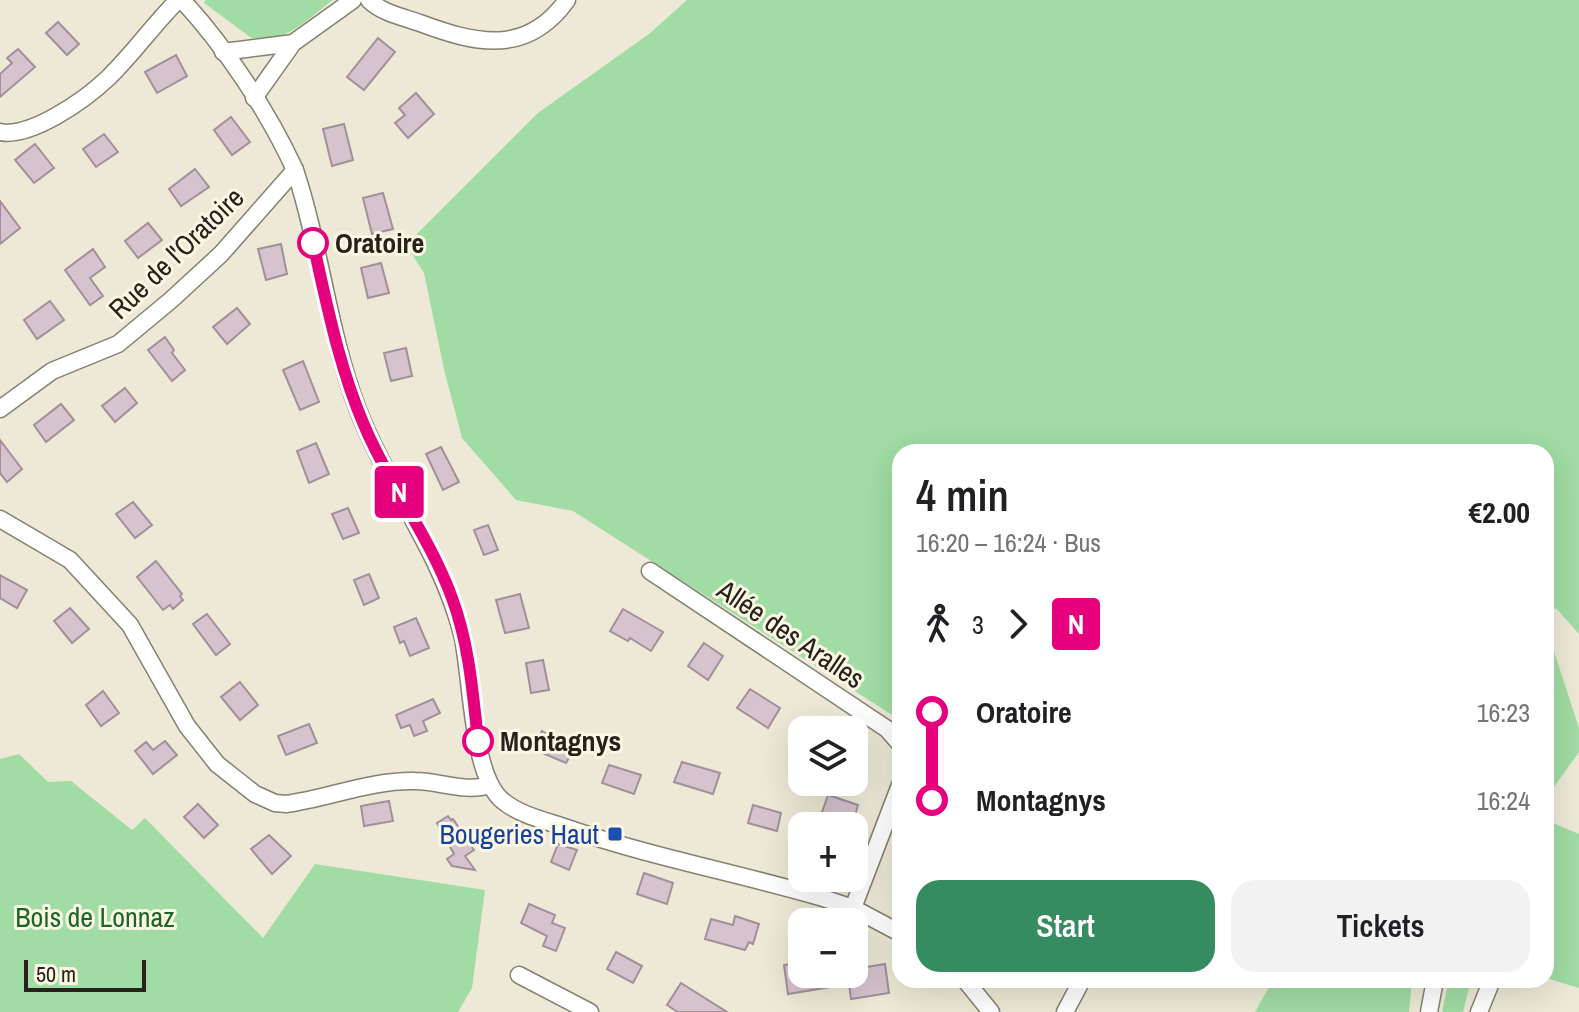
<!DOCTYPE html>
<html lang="en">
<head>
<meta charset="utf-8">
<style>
  body { margin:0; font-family:"Archivo Narrow",sans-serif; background:#f2f2f2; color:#202124; height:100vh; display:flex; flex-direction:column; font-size:30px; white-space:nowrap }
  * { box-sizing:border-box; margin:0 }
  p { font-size:26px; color:#757577 }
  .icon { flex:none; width:44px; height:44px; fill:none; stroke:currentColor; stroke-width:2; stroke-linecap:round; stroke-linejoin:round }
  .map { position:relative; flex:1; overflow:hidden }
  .panel { position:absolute; left:892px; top:444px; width:662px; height:544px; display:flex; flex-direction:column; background:#fff; border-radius:24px; box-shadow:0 8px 32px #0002 }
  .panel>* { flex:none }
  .badge { padding:0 16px; border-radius:6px; font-size:28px; line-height:52px }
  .fabs { position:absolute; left:788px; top:716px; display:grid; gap:16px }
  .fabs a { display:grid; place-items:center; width:80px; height:80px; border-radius:16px; background:#fff; box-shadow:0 8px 32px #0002; font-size:40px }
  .scale { position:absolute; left:24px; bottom:20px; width:122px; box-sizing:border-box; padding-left:8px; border:4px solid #24221b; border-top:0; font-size:22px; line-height:28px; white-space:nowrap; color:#24221b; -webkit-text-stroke:6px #faf6e3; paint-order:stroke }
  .map>.badge { position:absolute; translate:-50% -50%; box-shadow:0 0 0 4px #fff }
  .legs { display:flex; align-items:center; gap:12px; height:88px; padding:0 24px; font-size:26px }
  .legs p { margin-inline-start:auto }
  .headline { display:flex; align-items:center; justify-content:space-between; height:136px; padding:0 24px }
  h1 { font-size:44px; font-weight:600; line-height:60px }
  .action { display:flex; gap:16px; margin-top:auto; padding:16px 24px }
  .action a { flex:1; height:92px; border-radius:24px; background:#348c60; color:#fff; font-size:32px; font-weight:600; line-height:92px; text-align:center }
  .action a+a { background:#f2f2f2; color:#202124 }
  ul { padding:0 24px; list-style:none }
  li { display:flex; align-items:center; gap:28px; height:88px; font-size:30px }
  li i { display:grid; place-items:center; width:12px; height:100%; margin:0 10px; background:currentColor }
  li i::after { content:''; width:20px; height:20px; margin:-10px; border:6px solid; border-radius:50%; background:#fff }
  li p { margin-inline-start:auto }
  li:first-child i { background:linear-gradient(#0000 50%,currentColor 0) }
  li:last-child i { background:linear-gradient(currentColor 50%,#0000 0) }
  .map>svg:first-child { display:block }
</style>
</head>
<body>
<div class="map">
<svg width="1579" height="1012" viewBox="0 0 1579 1012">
  <rect width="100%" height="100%" fill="#ede9d6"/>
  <!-- green -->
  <g fill="#a0dca3">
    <path d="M206 0H333C310 17 281 48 250 37L204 3Z"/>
    <path d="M687 0H1579V634L1556 608 1546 614V452H900V720L573 511 516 500 462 438 444 369 424 273 406 245 538 113 649 34Z"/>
    <path d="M1546 627 1579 728V752L1546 798Z"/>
    <path d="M19 754 48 782 71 781 132 830 145 818 263 938 315 864 485 890 472 988 458 1012H0V759Z"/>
    <path d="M1546 820 1579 834V988L1546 978Z"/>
    <path d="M1273 980H1412L1409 1012H1255Z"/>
    <path d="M1449 980H1471L1463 1012H1442Z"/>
  </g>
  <!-- building -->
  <g fill="#d5c3ce" stroke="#a1909a" stroke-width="2">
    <path d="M58 22 79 44 67 55 46 33Z"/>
    <path d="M378 38 395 52 364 90 347 77Z"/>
    <path d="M18 49 35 67 0 97V74L12 63 7 58Z"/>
    <path d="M176 55 187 76 157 93 145 72Z"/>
    <path d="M416 93 434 114 408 138 395 123 405 115 399 108Z"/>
    <path d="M231 117 250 142 232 155 214 130Z"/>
    <path d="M344 124 353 160 332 166 323 129Z"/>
    <path d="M104 134 118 152 96 167 83 149Z"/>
    <path d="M35 144 54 168 34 183 15 160Z"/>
    <path d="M195 169 209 187 181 206 169 189Z"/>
    <path d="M383 193 393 229 372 234 363 198Z"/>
    <path d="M0 201 20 228 0 244Z"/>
    <path d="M148 223 162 240 138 258 125 241Z"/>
    <path d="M281 244 287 274 266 280 258 249Z"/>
    <path d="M93 249 105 267 90 278 103 296 90 305 65 270Z"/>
    <path d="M381 263 389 293 368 298 361 268Z"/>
    <path d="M50 301 64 320 37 339 24 320Z"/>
    <path d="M237 308 250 324 227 344 213 327Z"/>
    <path d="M165 337 174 350 172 353 185 370 172 381 148 350Z"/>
    <path d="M406 348 412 376 391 381 384 353Z"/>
    <path d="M303 361 319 402 300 410 283 370Z"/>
    <path d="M125 388 137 403 115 422 102 406Z"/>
    <path d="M61 404 74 420 46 442 34 425Z"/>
    <path d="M0 440 22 469 7 482 0 473Z"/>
    <path d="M316 443 329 474 309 483 297 451Z"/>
    <path d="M441 447 459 482 443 490 426 454Z"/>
    <path d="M133 502 152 525 135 538 116 514Z"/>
    <path d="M348 508 359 533 343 539 332 514Z"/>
    <path d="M488 525 498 550 484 555 474 530Z"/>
    <path d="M156 561 182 594 180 596 183 600 173 609 170 605 163 610 137 577Z"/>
    <path d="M369 574 379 598 364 605 354 580Z"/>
    <path d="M0 575 27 590 17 608 0 598Z"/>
    <path d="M520 594 529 628 505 633 496 600Z"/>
    <path d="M70 608 89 629 72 643 54 621Z"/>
    <path d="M623 609 663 632 651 651 630 638 628 641 610 631Z"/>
    <path d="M207 614 230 644 216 655 193 624Z"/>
    <path d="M416 618 429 648 410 656 404 641 400 643 394 627Z"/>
    <path d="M704 643 723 656 708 680 688 666Z"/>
    <path d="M543 660 549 690 531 693 526 663Z"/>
    <path d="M240 682 258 705 240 720 221 697Z"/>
    <path d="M750 689 780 708 768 728 737 708Z"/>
    <path d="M103 691 119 713 101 726 86 705Z"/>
    <path d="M433 699 440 713 423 721 427 731 414 736 410 725 401 728 396 715Z"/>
    <path d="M309 724 317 743 286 755 278 736Z"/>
    <path d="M542 731 574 749 566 763 533 749Z"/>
    <path d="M165 741 177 755 153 774 135 751 146 742 153 750Z"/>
    <path d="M682 762 720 773 713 794 674 782Z"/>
    <path d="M609 765 641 775 634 794 602 783Z"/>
    <path d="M828 795 858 805 852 826 820 818Z"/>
    <path d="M389 801 393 821 364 826 361 806Z"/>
    <path d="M198 804 218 825 204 838 184 817Z"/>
    <path d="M753 805 781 813 777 831 748 823Z"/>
    <path d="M448 816 451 820 453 819 474 850 465 856 475 870 452 866 447 859 454 854 437 823Z"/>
    <path d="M269 835 291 856 272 874 251 849Z"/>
    <path d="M558 844 577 850 569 870 551 862Z"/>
    <path d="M644 873 673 883 667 904 637 894Z"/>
    <path d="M529 904 555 915 552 923 565 928 556 951 543 946 547 936 521 923Z"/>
    <path d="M735 916 759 924 753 944 749 942 745 950 705 939 711 919 733 925Z"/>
    <path d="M616 952 642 966 633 983 607 969Z"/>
    <path d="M802 962V974H854V969L885 964 889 993 851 999 849 984 788 994 784 965Z"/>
    <path d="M681 983 727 1012H678L667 1005Z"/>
  </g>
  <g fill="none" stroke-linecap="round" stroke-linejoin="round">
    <!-- street casing -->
    <g stroke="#858170" stroke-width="19">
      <g id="street">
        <path d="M182 0C225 46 269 113 295 170 321 248 328 332 358 410 388 487 441 552 462 634 472 676 471 776 503 801 521 816 548 821 570 829 652 857 737 873 820 897L853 908 900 933"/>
        <path d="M369 0C382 13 403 17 420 23 476 44 527 56 567 0"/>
        <path d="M223 52 293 43"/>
        <path d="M254 98 293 43 353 0"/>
        <path d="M0 132C31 138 85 100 108 78 133 54 153 25 178 0"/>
        <path d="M0 409 52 371 118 344 171 300 221 254 295 170"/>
        <path d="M0 519 70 560 130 625 187 726 217 764 255 794 275 803 286 804C329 798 371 780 415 781 439 781 466 793 489 785"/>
        <path d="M650 571 887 729 900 744"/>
        <path d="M853 908 900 785"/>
        <path d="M519 975 590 1012"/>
        <path d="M965 980 991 1012"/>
        <path d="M1065 1012 1082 980"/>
        <path d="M1429 1012 1435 980"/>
        <path d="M1479 1012 1492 980"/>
      </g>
    </g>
    <!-- street -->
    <use href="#street" stroke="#fff" stroke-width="16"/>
  </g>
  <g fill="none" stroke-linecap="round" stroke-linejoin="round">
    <!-- line-1 casing -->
    <g stroke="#fff" stroke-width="18">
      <path id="line-1" d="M313 243C327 305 339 367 364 425 389 485 430 537 452 598 469 643 473 694 478 741"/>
    </g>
    <!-- line-1 -->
    <use href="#line-1" stroke="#e6007e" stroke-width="12"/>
  </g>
  <!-- markers -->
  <g fill="#fff" stroke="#e6007e" stroke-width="4">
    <circle cx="313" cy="243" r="14"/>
    <circle cx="478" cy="741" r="14"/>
  </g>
  <rect fill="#1a4fb4" stroke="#faf6e3" stroke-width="3" x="607" y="826" width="16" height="16" rx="4"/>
  <g text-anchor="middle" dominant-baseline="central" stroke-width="6" stroke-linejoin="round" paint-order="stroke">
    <!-- stop labels -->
    <g font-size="28" font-weight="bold" fill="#24221b" stroke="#faf6e3" text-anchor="start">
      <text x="335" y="243">Oratoire</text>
      <text x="500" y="741">Montagnys</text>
    </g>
    <!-- street labels -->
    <g font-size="28" fill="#24221b" stroke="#faf6e3">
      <text transform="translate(176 253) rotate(-44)">Rue de l'Oratoire</text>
      <text transform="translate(791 634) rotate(34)">Allée des Aralles</text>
    </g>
    <!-- transit labels -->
    <g font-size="28" fill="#164399" stroke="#faf6e3" text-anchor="end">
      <text x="599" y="834">Bougeries Haut</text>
    </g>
    <!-- park labels -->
    <g font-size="28" fill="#1b6528" stroke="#faf6e3">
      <text x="95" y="917">Bois de Lonnaz</text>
    </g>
  </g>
</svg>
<div class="fabs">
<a><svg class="icon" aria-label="layers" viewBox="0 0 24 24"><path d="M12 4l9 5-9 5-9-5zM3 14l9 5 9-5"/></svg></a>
<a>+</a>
<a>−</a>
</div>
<div class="scale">50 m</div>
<b class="badge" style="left:399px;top:492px;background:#e6007e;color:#fff">N</b>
<section class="panel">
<div class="headline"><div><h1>4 min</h1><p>16:20 – 16:24 · Bus</p></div><b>€2.00</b></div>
<div class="legs"><svg class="icon" aria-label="walk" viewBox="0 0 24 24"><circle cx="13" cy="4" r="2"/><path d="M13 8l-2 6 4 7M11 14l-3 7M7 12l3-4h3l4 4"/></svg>3<svg class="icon" aria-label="forward" viewBox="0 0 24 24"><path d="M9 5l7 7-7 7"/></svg><b class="badge" style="background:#e6007e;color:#fff">N</b></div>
<ul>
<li><i style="color:#e6007e"></i><b>Oratoire</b><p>16:23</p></li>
<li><i style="color:#e6007e"></i><b>Montagnys</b><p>16:24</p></li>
</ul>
<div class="action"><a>Start</a><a>Tickets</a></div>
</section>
</div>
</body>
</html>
